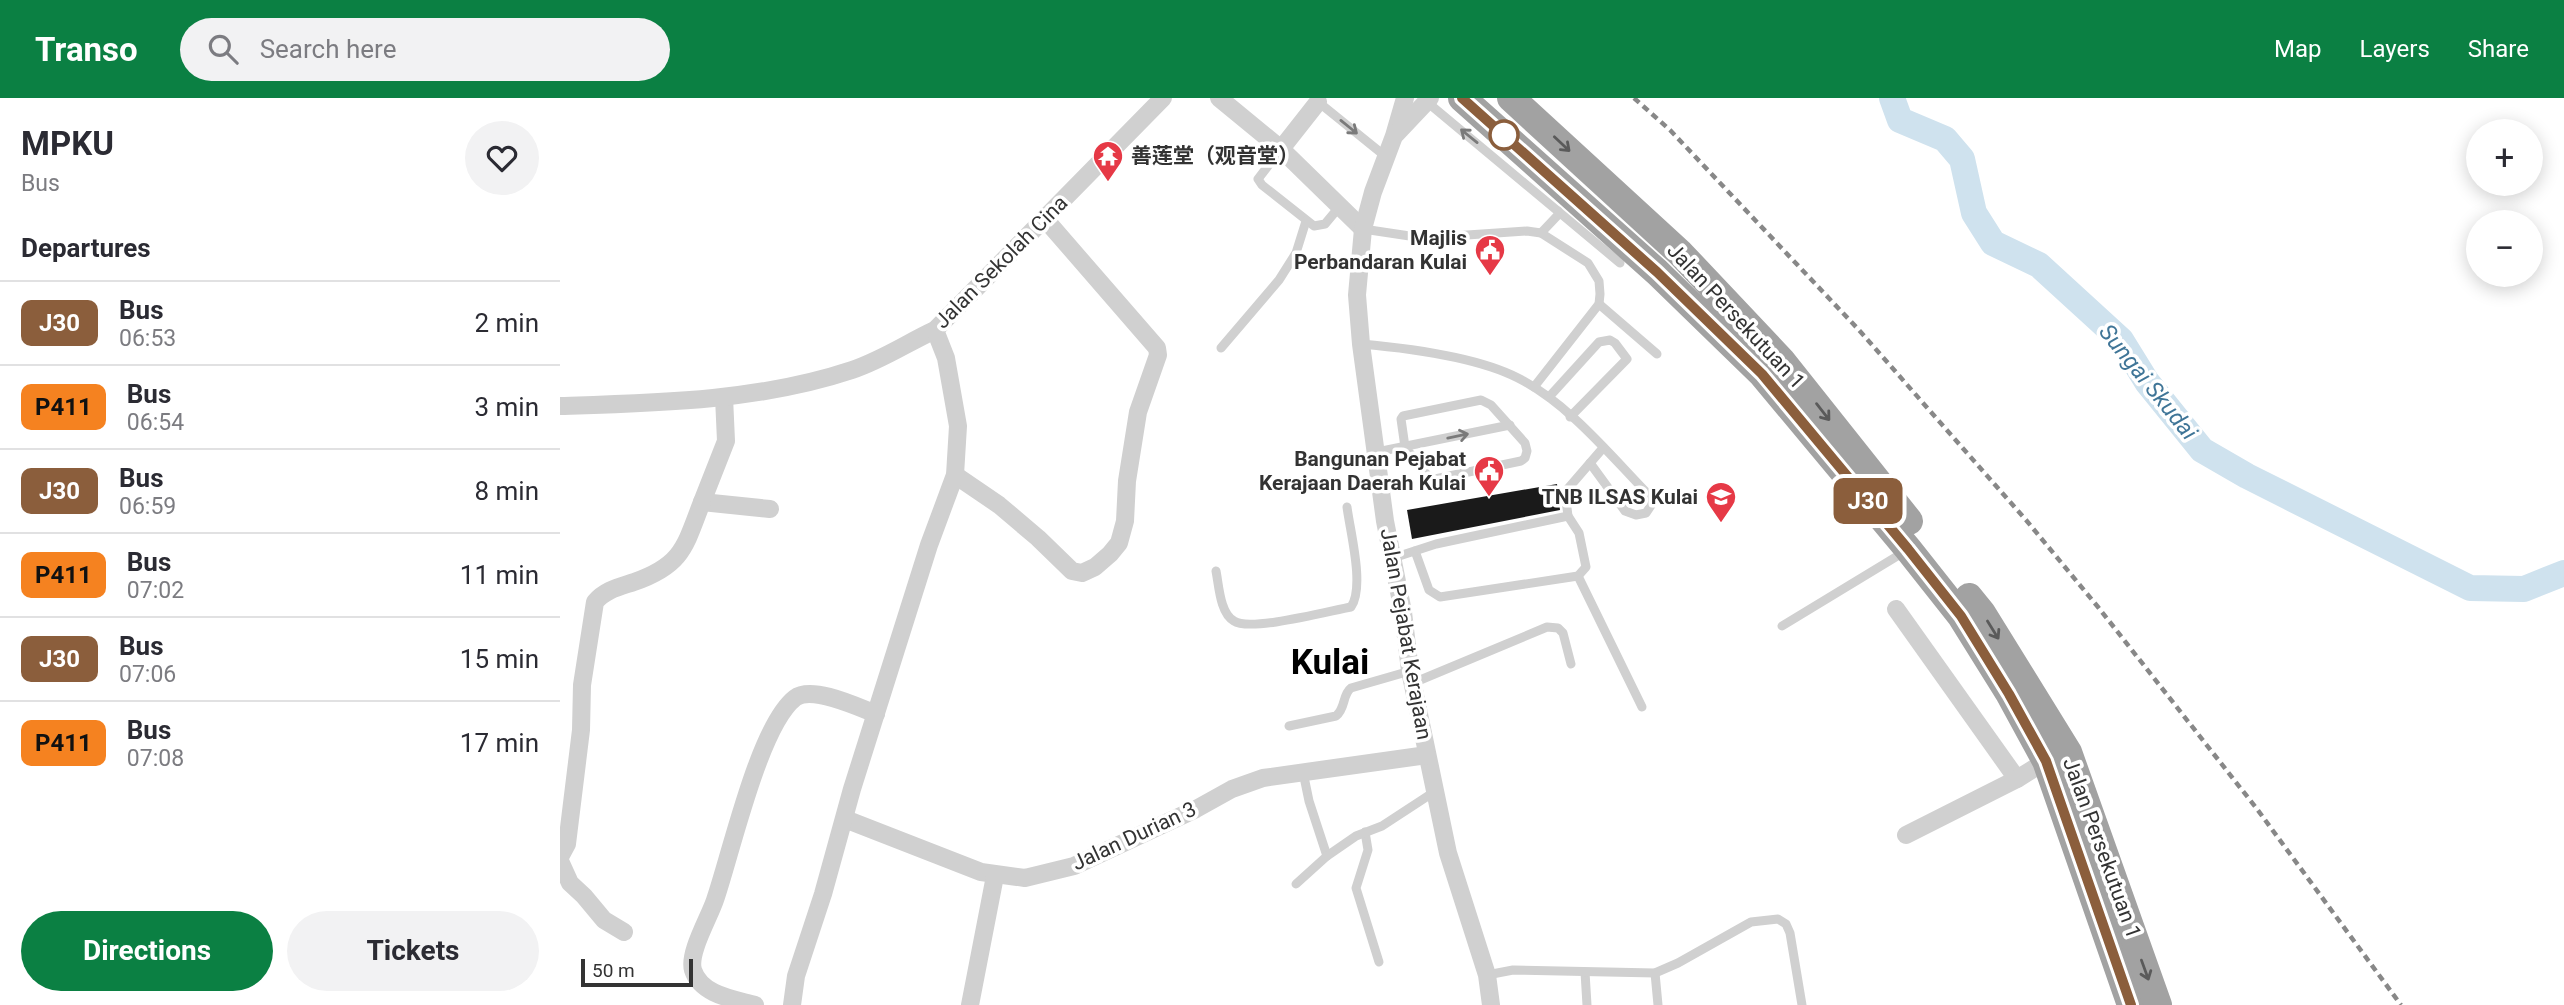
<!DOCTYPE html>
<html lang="en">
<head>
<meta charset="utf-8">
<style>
  body { margin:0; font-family:Roboto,"Noto Sans SC",sans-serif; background:#f2f2f3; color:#2b2b33; height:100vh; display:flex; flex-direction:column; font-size:26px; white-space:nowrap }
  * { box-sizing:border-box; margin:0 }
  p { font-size:23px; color:#7c7c81 }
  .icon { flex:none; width:38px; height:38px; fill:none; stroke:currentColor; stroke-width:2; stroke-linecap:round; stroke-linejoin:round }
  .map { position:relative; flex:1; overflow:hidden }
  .panel { display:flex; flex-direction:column; background:#fff; width:560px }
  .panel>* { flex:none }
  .badge { padding:0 14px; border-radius:10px; font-size:24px; line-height:46px }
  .tools { position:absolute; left:1906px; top:21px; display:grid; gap:14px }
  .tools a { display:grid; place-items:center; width:77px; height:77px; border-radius:50%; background:#fff; box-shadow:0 4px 18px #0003; font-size:35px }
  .scale { position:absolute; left:21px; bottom:18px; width:112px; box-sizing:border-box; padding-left:7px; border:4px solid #333; border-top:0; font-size:19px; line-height:24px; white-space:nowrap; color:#333; -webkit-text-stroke:5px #fff; paint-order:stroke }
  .map>.badge { position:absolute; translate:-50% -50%; box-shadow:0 0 0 4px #fff }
  h2 { padding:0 21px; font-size:26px; line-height:63px }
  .round { display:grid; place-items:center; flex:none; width:74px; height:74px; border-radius:37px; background:#f2f2f3 }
  .head { display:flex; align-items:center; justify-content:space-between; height:119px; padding:0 21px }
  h1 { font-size:33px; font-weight:700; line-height:52px }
  .button { display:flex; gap:14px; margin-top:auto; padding:14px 21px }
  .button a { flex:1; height:80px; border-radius:42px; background:#0b8043; color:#fff; font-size:28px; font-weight:700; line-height:80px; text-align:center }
  .button a+a { background:#f2f2f3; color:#2b2b33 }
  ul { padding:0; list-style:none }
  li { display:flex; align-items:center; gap:21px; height:84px; padding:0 21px; border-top:2px solid #e1e1e2 }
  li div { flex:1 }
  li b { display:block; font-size:26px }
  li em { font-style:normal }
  li .badge { min-width:77px; font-weight:700; text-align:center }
  header { display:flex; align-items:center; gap:42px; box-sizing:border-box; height:98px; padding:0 35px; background:#0b8043; color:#fff }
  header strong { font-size:33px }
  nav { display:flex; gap:38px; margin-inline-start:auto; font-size:24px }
  .search { width:490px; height:63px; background:#f2f2f3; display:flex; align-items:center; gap:18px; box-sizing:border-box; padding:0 24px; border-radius:38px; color:#7c7c81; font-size:26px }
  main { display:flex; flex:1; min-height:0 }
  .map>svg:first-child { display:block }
</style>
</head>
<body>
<header>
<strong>Transo</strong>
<div class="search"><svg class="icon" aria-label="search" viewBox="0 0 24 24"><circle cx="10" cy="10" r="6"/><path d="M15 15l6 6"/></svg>Search here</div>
<nav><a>Map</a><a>Layers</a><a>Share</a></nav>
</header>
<main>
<section class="panel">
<div class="head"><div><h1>MPKU</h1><p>Bus</p></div><a class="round"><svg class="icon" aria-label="heart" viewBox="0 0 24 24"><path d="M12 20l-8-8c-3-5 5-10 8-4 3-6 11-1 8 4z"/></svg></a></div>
<h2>Departures</h2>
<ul>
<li><span class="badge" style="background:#8b5e3c;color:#fff">J30</span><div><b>Bus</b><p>06:53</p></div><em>2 min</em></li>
<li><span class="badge" style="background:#f58220;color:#111">P411</span><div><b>Bus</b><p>06:54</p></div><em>3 min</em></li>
<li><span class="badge" style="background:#8b5e3c;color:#fff">J30</span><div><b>Bus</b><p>06:59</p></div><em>8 min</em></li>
<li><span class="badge" style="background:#f58220;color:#111">P411</span><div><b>Bus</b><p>07:02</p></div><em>11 min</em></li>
<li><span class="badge" style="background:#8b5e3c;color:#fff">J30</span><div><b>Bus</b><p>07:06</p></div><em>15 min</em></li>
<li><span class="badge" style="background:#f58220;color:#111">P411</span><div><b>Bus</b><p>07:08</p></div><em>17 min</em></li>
</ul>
<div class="button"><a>Directions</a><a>Tickets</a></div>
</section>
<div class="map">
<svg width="2004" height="907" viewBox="0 0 2004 907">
  <rect width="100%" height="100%" fill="#fff"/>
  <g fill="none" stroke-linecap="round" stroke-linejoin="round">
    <!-- river -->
    <path stroke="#cfe2ee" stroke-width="26" d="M1332 0 1340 22 1385 41 1402 61 1414 115 1433 145 1479 167 1561 242 1587 284 1642 352 1687 378 1910 490 1964 491 2004 475"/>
  </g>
  <!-- building -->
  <path fill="#1a1a1a" d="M997 386 1000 412 852 441 847 412Z"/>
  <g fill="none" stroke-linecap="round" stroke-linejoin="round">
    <!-- service -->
    <g stroke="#d0d0d0" stroke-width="9">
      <path d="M757 3 825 58"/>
      <path d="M867 4 1060 165"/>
      <path d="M721 51 698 81 702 87 754 128 765 126 780 108"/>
      <path d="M803 131 863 140 967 133 981 135 1028 165 1039 183 1040 196 1039 206 974 289"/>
      <path d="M981 135 998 117V113"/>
      <path d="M1039 206 1097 256"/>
      <path d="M801 246C846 250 917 259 958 280 1009 306 1049 356 1089 397L1092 406 1086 415 1076 417 1065 413 1030 365"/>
      <path d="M661 250 719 182 736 155 746 123"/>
      <path d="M989 299 1039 244 1050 242 1055 245 1067 261 1010 319"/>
      <path d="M921 302 931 307 965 345 967 353 965 360 961 363 875 381 868 378 845 349 841 321 843 318Z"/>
      <path d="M817 354 950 327"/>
      <path d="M855 453 869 492 880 499 1018 478 1026 469 1019 435 1008 418"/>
      <path d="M833 460 876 446 1008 418 1005 394 1043 350"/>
      <path d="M656 473C659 488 660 515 674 523 690 534 769 513 791 509 805 489 790 433 787 409"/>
      <path d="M1018 478 1082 609"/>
      <path d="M1222 528 1344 454"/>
      <path d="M853 585 987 529 998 530 1003 535 1011 566"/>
      <path d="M729 628 776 618C786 610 782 597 791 590L850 573"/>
      <path d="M743 674 749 703 767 758"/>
      <path d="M805 734 808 752 796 790 819 864"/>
      <path d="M736 786 767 758 796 738 822 728 874 694"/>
      <path d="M1025 874 1027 907"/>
      <path d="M1095 875 1098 907"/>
      <path d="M927 877 953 872 1095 875 1118 865 1191 824 1218 821 1226 826 1230 835 1242 907"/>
    </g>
    <!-- minor -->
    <g stroke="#d0d0d0" stroke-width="18">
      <path d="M659 0 721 51 803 131"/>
      <path d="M845 0 834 38 813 94 803 131 797 197 801 246 825 423 843 514 850 573 888 755 927 877 931 907"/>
      <path d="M836 36 870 0"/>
      <path d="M721 51 758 4"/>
      <path d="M164 299 166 343 142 404 210 411"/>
      <path d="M0 308C98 305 199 303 292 272 322 262 347 245 375 232L603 0"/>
      <path d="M395 377 439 407 478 440 512 473 522 475 535 469 550 456 559 445 565 423 567 383 578 314 598 257 597 250 485 121"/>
      <path d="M1336 511 1457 681"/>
      <path d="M285 721 421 774 465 780 514 768 636 711 672 691 703 680 867 657"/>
      <path d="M1346 737 1457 681 1486 663"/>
      <path d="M0 759 7 746 21 632 22 587 35 504C45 492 59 489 74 484 123 467 125 448 142 404"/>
      <path d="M0 763 10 785 24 798 44 822 64 834"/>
      <path d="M195 907C173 901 141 897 133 872 128 855 149 820 155 802 171 756 199 628 235 600 252 587 298 609 316 616"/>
      <path d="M232 907 236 878 263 796 292 691 369 447 395 377 398 328 386 260 375 232"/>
      <path d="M410 907 435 778"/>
    </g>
    <!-- trunk -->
    <g stroke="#a2a2a2" stroke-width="28">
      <path d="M902 0 1097 174 1202 276 1348 451 1401 518 1449 595 1486 663 1571 907"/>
      <path d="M951 0 1120 155 1221 262 1349 423"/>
      <path d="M1409 499 1422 515 1508 654 1598 907"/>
    </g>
    <!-- rail -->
    <path stroke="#888" stroke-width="4.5" stroke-dasharray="7 5" stroke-linecap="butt" d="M1074 0 1110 32 1298 231 1466 422 1538 509 1697 711 1841 907"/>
  </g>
  <!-- one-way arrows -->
  <defs><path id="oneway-shaft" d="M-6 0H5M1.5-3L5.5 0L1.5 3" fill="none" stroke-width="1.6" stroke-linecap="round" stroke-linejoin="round" transform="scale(1.75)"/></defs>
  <g stroke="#7a7a7a">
    <use href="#oneway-shaft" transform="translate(789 29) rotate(39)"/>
    <use href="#oneway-shaft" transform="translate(909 38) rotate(-141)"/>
    <use href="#oneway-shaft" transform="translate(898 338) rotate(-12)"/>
  </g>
  <g stroke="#5a5a5a">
    <use href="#oneway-shaft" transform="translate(1002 46) rotate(43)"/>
    <use href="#oneway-shaft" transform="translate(1263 314) rotate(52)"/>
    <use href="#oneway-shaft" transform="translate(1433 532) rotate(58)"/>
    <use href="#oneway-shaft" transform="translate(1585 872) rotate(70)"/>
  </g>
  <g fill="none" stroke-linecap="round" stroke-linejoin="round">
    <!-- line casing -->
    <g stroke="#fff" stroke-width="16">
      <path id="line" d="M902 0 1097 174 1202 276 1348 451 1401 518 1449 596 1486 663 1571 907"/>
    </g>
    <!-- line -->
    <use href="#line" stroke="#8b5e3c" stroke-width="10"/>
  </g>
  <!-- icons -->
  <defs>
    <g id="temple-pin" transform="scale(1.575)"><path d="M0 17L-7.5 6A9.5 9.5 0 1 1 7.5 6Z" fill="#e63946" stroke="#fff"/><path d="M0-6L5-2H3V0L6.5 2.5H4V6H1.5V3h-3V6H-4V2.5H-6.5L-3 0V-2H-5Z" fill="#fff"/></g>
    <g id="civic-pin" transform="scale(1.575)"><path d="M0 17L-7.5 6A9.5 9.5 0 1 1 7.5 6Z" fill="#e63946" stroke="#fff"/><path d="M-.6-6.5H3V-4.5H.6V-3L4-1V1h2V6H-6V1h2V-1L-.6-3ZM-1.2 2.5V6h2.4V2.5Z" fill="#fff"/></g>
    <g id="university-pin" transform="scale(1.575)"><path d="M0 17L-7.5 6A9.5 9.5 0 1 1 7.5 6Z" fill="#e63946" stroke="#fff"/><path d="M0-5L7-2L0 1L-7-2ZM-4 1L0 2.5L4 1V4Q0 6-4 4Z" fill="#fff"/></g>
  </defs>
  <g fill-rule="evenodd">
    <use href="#temple-pin" x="548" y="58"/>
    <use href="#civic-pin" x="930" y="152"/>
    <use href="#civic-pin" x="929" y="373"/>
    <use href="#university-pin" x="1161" y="399"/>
  </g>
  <!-- markers -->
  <circle fill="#fff" stroke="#8b5e3c" stroke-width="3.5" cx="944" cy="37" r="14"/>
  <g text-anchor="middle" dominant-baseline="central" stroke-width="7" stroke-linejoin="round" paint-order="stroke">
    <!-- poi labels -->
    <g font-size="21" font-weight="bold" fill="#333" stroke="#fff" text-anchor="end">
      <text x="571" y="58" text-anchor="start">善莲堂（观音堂）</text>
      <text x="907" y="140">Majlis<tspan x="907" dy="24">Perbandaran Kulai</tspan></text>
      <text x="906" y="361">Bangunan Pejabat<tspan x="906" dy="24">Kerajaan Daerah Kulai</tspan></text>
      <text x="1138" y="399">TNB ILSAS Kulai</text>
    </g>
    <!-- street labels -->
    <g font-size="21" fill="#333" stroke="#fff">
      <text transform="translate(441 164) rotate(-45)">Jalan Sekolah Cina</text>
      <text transform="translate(1176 218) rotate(47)">Jalan Persekutuan 1</text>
      <text transform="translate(846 536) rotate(80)">Jalan Pejabat Kerajaan</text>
      <text transform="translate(574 738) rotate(-25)">Jalan Durian 3</text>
      <text transform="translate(1542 750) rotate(70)">Jalan Persekutuan 1</text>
    </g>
    <!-- water labels -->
    <g font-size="23" font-style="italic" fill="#3f7597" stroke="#fff">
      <text transform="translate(1588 284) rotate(51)">Sungai Skudai</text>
    </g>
    <!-- town labels -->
    <g font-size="35" font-weight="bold" fill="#000" stroke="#fff">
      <text x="770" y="564">Kulai</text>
    </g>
  </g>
</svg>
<div class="tools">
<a>+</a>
<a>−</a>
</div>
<div class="scale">50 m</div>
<b class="badge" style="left:1308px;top:403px;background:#8b5e3c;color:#fff">J30</b>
</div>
</main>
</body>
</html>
